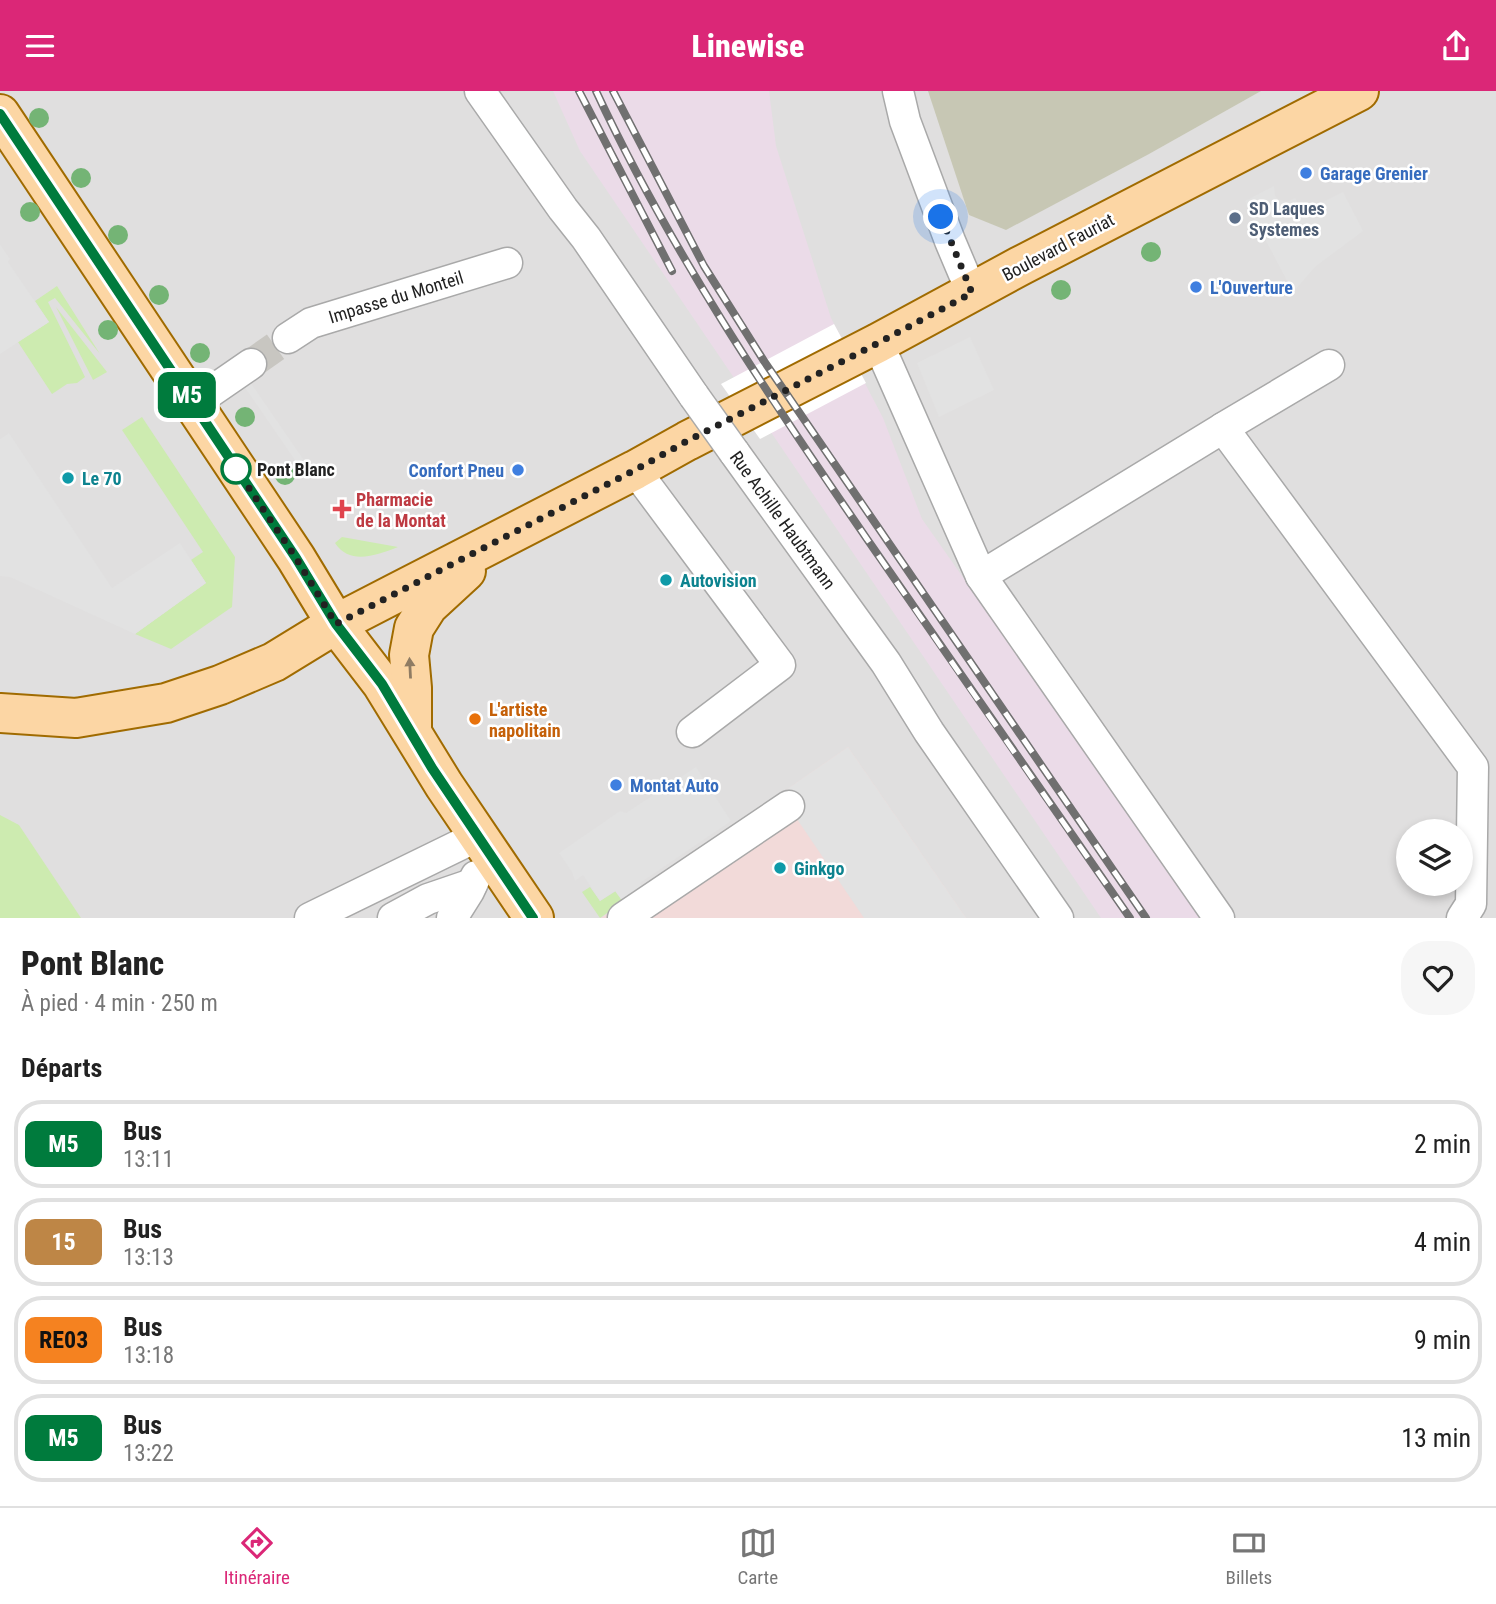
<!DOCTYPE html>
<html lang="fr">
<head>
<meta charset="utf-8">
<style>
  body { margin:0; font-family:"Roboto Condensed",sans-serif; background:#f6f6f6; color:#222; height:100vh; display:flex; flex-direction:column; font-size:26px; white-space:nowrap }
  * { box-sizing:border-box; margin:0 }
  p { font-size:23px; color:#767676 }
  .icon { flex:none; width:38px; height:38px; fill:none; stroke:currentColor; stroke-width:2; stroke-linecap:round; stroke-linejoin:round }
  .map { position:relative; height:827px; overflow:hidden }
  .drawer { display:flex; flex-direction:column; background:#fff; flex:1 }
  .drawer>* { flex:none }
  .badge { padding:0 14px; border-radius:10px; font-size:24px; line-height:46px }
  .tools { position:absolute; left:1396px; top:728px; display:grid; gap:14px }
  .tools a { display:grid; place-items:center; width:77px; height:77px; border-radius:50%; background:#fff; box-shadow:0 4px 10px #0003; font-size:35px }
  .you { position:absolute; width:35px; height:35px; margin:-18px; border:5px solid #fff; border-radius:50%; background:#1a73e8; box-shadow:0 0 0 10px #1a73e833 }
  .map>.badge { position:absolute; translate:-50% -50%; box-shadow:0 0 0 4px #fff }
  h2 { padding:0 21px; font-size:26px; line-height:63px }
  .round { display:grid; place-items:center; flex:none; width:74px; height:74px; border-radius:28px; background:#f6f6f6 }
  .overview { display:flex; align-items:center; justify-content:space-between; height:119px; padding:0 21px }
  h1 { font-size:33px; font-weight:800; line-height:52px }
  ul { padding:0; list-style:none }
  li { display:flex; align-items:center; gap:21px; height:88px; margin:0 14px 10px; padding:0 7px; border:4px solid #e0e0e0; border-radius:28px }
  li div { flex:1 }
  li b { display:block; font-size:26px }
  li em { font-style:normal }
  li .badge { min-width:77px; font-weight:700; text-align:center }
  header { display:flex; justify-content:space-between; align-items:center; height:91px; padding:0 21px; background:#db2777; color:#fff; font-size:32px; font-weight:800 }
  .tab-bar { display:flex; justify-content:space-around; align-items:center; height:98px; border-top:2px solid #e0e0e0; background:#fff; font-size:19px; color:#767676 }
  .tab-bar a { display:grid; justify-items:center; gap:4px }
  .tab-bar .on { color:#db2777 }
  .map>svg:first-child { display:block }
</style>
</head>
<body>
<header><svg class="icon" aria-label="menu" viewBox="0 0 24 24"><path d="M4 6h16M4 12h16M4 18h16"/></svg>Linewise<svg class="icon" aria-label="share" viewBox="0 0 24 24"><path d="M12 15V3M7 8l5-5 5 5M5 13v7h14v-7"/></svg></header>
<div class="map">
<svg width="1496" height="827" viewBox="0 0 1496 827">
  <rect width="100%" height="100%" fill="#f2efe9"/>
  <!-- residential -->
  <path fill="#e0dfdf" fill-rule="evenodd" d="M0 0H1496V827H398L380 810 396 827H0ZM1409 740H1461V793H1409Z"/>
  <!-- commercial -->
  <path fill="#f2dad9" d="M848 656 966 827H601Z"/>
  <!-- industrial -->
  <path fill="#ebdbe8" d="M553 0H769L776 55 831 227 883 327 922 428 1202 827H1101L580 60Z"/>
  <!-- construction -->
  <path fill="#c7c7b4" d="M928 0H1261L1149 63 1006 139 969 124Z"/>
  <!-- grass -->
  <g fill="#cdebb0">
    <path d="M57 195 100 263 55 207 48 211 85 286 77 292 67 293 52 303 18 251 49 231 35 210Z"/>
    <path d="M56 216 107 281 93 289Z"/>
    <path d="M142 326 235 466 232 516 171 558 135 543 206 492 191 469 203 461 122 339Z"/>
    <path d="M342 446 398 456C377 464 350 475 335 452Z"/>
    <path d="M0 724 19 734 81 827H0Z"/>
    <path d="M590 796 600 810 616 800 623 811 600 827 582 801Z"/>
  </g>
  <!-- parking -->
  <g fill="#e2e2e2">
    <path d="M1274 95 1275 105 1278 108 1287 111 1295 107 1303 121 1343 101 1363 140 1316 175 1293 201 1245 110Z"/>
    <path d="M0 153 10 168 8 171 49 231 0 263Z"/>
    <path d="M970 246 994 299 939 326 917 272Z"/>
    <path d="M250 291 314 384 308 388 244 295Z"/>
    <path d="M9 342 112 497 180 452 206 492 135 543 10 486 0 485V348Z"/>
    <path d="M848 656 966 827H864L780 703Z"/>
    <path d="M696 676 731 730 640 792 643 797 623 811 615 800 600 810 583 784 575 790 572 781 559 762 620 720 626 722Z"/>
  </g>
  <!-- pier -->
  <path fill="#fff" d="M834 233 866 292 760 348 721 293Z"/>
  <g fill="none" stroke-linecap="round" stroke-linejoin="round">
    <!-- minor-tunnel -->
    <path stroke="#c8c6c1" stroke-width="30" stroke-dasharray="30 15" stroke-linecap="butt" d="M251 273 288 247"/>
    <!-- minor casing -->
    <g stroke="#a9a9a9" stroke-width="33">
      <g id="minor">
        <path d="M480 0 563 118 586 147 694 305"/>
        <path d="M898 0 905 30 950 150 972 202"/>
        <path d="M288 247 311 232 507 172"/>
        <path d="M878 252 981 485 1219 827"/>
        <path d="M193 313 251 273"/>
        <path d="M1223 337 1329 274"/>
        <path d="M734 361 886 572 929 641 1058 827"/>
        <path d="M635 379 780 574 692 641"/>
        <path d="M981 485 1223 337 1473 676 1471 813 1462 827"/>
        <path d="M310 827 478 745"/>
        <path d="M393 827 428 808 472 793"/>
        <path d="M452 827 469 800 476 785"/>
        <path d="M623 827 789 715"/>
      </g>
    </g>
    <!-- major casing -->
    <g stroke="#a06b00" stroke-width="42">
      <g id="major">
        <path d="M0 23 296 467 336 533 382 593 444 694 534 827"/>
        <path d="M0 622 76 627 166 612 220 594 274 571 336 533 396 502 635 379 687 350 878 252 1020 175 1359 0"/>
        <path d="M412 640V597L409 564 414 537 428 515 466 480"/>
      </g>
    </g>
    <!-- minor -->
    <use href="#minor" stroke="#fff" stroke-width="30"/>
    <!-- major -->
    <use href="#major" stroke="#fcd6a4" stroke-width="38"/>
    <!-- rail casing -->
    <g stroke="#707070" stroke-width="8">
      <g id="rail">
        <path d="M579 0 672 180"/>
        <path d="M596 0C670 159 768 304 867 448 954 575 1042 701 1130 827"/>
        <path d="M613 0 704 175 764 270 1146 827"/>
      </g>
    </g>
    <!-- rail -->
    <use href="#rail" stroke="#fff" stroke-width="5" stroke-dasharray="16" stroke-linecap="butt"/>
    <!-- minor-bridge casing -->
    <g stroke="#a9a9a9" stroke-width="33" stroke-linecap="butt">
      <path id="minor-bridge" d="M694 305 734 361"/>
    </g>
    <!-- minor-bridge -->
    <use href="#minor-bridge" stroke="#fff" stroke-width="30"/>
  </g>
  <!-- trees -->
  <g fill="#74b475">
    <circle cx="39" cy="27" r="10"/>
    <circle cx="81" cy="87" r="10"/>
    <circle cx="30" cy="121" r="10"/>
    <circle cx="118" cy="144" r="10"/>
    <circle cx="1151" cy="161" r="10"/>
    <circle cx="1061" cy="199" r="10"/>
    <circle cx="159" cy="204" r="10"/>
    <circle cx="108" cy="239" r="10"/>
    <circle cx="200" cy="262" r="10"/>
    <circle cx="245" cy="326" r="10"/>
    <circle cx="285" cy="384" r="10"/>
  </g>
  <!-- one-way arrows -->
  <defs><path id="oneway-solid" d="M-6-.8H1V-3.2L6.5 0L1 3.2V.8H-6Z" transform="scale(1.75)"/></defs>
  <use fill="#8f7c63" href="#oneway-solid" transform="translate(410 577) rotate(-93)"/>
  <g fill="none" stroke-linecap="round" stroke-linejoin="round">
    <!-- line casing -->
    <g stroke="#fff" stroke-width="16">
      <path id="line" d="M0 23 296 467 336 533 382 593 432 677 533 827"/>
    </g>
    <!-- line -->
    <use href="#line" stroke="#007b3d" stroke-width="10"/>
    <!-- walk -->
    <path stroke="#222" stroke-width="7" stroke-dasharray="0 12.6" d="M236 378 232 372 296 467 336 533 635 379 687 350 878 252 972 202 941 126"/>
  </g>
  <!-- markers -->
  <g fill="#3f7fe0" stroke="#fff" stroke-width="2.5">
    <circle cx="1306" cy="82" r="7"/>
    <circle cx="1196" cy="196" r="7"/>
    <circle cx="518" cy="379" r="7"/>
    <circle cx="616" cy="694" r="7"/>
  </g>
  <circle fill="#5c6f8a" stroke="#fff" stroke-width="2.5" cx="1235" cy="127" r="7"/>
  <circle fill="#fff" stroke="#007b3d" stroke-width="3.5" cx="236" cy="378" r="14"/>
  <g fill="#0f9aa8" stroke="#fff" stroke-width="2.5">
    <circle cx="68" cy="387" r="7"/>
    <circle cx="666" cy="489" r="7"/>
    <circle cx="780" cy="777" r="7"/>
  </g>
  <path fill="#e0444e" stroke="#fff" stroke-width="2.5" d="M338.5 407.5h7v7h7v7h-7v7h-7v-7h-7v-7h7z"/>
  <circle fill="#e8710a" stroke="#fff" stroke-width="2.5" cx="475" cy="628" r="7"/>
  <g text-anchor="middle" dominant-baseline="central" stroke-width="5" stroke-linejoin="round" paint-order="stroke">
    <!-- shop labels -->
    <g font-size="18" font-weight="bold" fill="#366cbe" stroke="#fff" text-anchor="start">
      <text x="1320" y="82">Garage Grenier</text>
      <text x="1210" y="196">L'Ouverture</text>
      <text x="504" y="379" text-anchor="end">Confort Pneu</text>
      <text x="630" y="694">Montat Auto</text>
    </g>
    <!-- service labels -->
    <g font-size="18" font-weight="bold" fill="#4e5e75" stroke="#fff" text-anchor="start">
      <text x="1249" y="117">SD Laques<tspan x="1249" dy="21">Systemes</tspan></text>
    </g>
    <!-- street labels -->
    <g font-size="18" fill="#222" stroke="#fff">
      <text transform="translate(1058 156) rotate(-28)">Boulevard Fauriat</text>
      <text transform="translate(396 206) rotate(-17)">Impasse du Monteil</text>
      <text transform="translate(783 429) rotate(54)">Rue Achille Haubtmann</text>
    </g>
    <!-- stop labels -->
    <g font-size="18" font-weight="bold" fill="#222" stroke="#fff" text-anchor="start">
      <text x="257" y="378">Pont Blanc</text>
    </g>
    <!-- culture labels -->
    <g font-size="18" font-weight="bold" fill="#0d838f" stroke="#fff" text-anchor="start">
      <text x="82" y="387">Le 70</text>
      <text x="680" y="489">Autovision</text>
      <text x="794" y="777">Ginkgo</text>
    </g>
    <!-- health labels -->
    <g font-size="18" font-weight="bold" fill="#be3a42" stroke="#fff" text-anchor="start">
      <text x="356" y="408">Pharmacie<tspan x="356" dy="21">de la Montat</tspan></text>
    </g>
    <!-- food labels -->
    <g font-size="18" font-weight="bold" fill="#c56008" stroke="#fff" text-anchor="start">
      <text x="489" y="618">L'artiste<tspan x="489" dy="21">napolitain</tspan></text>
    </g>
  </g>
</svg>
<div class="tools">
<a><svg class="icon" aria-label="layers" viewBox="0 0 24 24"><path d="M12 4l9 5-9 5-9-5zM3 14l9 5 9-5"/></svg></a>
</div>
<div class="you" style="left:941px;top:126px"></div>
<b class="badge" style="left:187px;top:304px;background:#007b3d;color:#fff">M5</b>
</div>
<section class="drawer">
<div class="overview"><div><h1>Pont Blanc</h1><p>À pied · 4 min · 250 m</p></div><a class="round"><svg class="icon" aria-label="heart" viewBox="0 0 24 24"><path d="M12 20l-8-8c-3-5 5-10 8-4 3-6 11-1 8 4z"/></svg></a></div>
<h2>Départs</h2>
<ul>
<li><span class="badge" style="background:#007b3d;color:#fff">M5</span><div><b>Bus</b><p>13:11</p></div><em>2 min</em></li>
<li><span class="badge" style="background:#be8646;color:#fff">15</span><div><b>Bus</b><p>13:13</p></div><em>4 min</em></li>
<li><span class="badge" style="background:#f58220;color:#111">RE03</span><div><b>Bus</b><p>13:18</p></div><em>9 min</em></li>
<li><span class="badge" style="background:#007b3d;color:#fff">M5</span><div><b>Bus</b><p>13:22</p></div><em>13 min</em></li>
</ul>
</section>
<nav class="tab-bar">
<a class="on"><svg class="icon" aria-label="directions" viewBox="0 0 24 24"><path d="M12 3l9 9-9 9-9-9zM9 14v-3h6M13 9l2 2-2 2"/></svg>Itinéraire</a>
<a><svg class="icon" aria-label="map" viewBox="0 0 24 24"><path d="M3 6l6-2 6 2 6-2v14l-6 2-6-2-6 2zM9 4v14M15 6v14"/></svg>Carte</a>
<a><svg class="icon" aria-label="tickets" viewBox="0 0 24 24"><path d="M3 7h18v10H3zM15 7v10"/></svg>Billets</a>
</nav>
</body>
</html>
